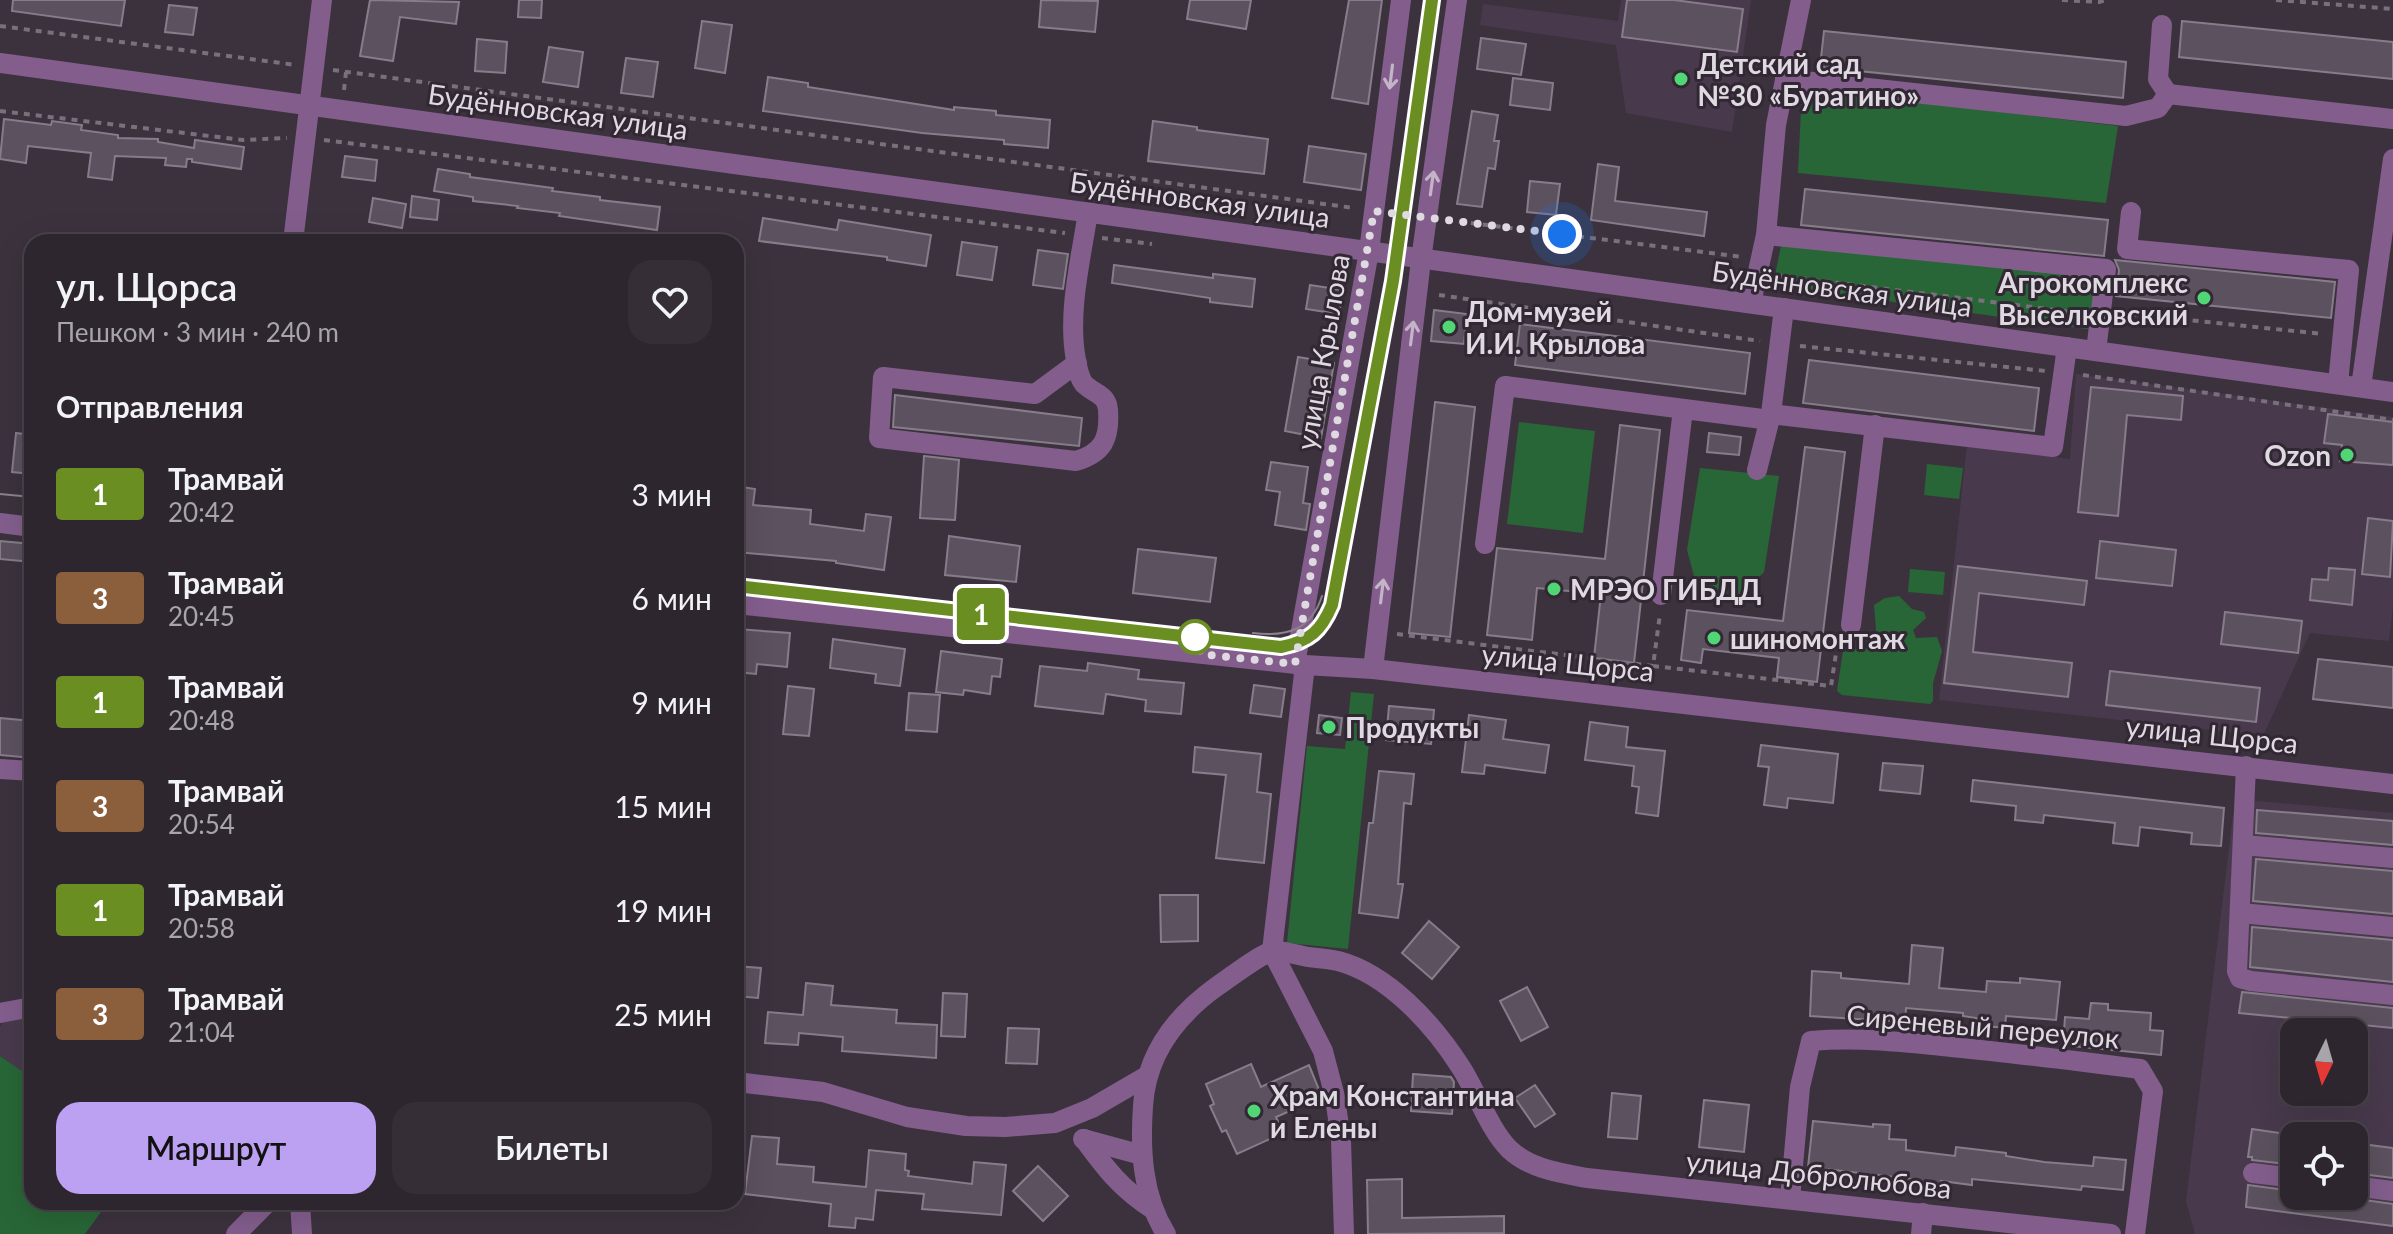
<!DOCTYPE html>
<html lang="ru">
<head>
<meta charset="utf-8">
<style>
  body { margin:0; font-family:Lato,sans-serif; background:#352e36; color:#f1f3f6; height:100vh; display:flex; flex-direction:column; font-size:30px; white-space:nowrap }
  * { box-sizing:border-box; margin:0 }
  p { font-size:26px; color:#a7a5aa }
  .icon { flex:none; width:44px; height:44px; fill:none; stroke:currentColor; stroke-width:2; stroke-linecap:round; stroke-linejoin:round }
  .map { position:relative; flex:1; overflow:hidden }
  .side { position:absolute; left:24px; top:234px; width:720px; height:976px; display:flex; flex-direction:column; background:#2d262e; border-radius:24px; box-shadow:0 8px 32px #0002,0 0 0 2px #48434a }
  .side>* { flex:none }
  .badge { padding:0 16px; border-radius:6px; font-size:28px; line-height:52px }
  .needle { width:52px; rotate:185deg }
  .buttons { position:absolute; left:2280px; top:1018px; display:grid; gap:16px }
  .buttons a { display:grid; place-items:center; width:88px; height:88px; border-radius:16px; background:#2d262e; box-shadow:0 8px 32px #0002,0 0 0 2px #48434a; font-size:40px }
  .you { position:absolute; width:40px; height:40px; margin:-20px; border:6px solid #fff; border-radius:50%; background:#1a73e8; box-shadow:0 0 0 12px #1a73e833 }
  .map>.badge { position:absolute; translate:-50% -50%; box-shadow:0 0 0 4px #fff }
  h2 { padding:0 32px; font-size:30px; line-height:72px }
  .round { display:grid; place-items:center; flex:none; width:84px; height:84px; border-radius:24px; background:#352e36 }
  .overview { display:flex; align-items:center; justify-content:space-between; height:136px; padding:0 32px }
  h1 { font-size:38px; font-weight:600; line-height:60px }
  .action { display:flex; gap:16px; margin-top:auto; padding:16px 32px }
  .action a { flex:1; height:92px; border-radius:24px; background:#bca0f2; color:#111; font-size:32px; font-weight:600; line-height:92px; text-align:center }
  .action a+a { background:#352e36; color:#f1f3f6 }
  ul { padding:0; list-style:none }
  li { display:flex; align-items:center; gap:24px; height:104px; padding:0 32px }
  li div { flex:1 }
  li b { display:block; font-size:30px }
  li em { font-style:normal }
  li .badge { min-width:88px; font-weight:700; text-align:center }
  .map>svg:first-child { display:block }
</style>
</head>
<body>
<div class="map">
<svg width="2393" height="1234" viewBox="0 0 2393 1234">
  <rect width="100%" height="100%" fill="#3c323e"/>
  <!-- built -->
  <g fill="#483a4c" fill-rule="evenodd">
    <path d="M1621 0H1751L1732 132 1626 113 1616 45 1480 25 1483 4 1618 21Z"/>
    <path d="M2076 374 2393 417V605L2389 641 2310 633 2263 736 1939 700 1967 445 2070 459Z"/>
    <path d="M2235 799 2393 813V1234H2195L2186 1201ZM2294 1032H2354V1092H2294ZM2294 1136H2354V1196H2294Z"/>
    <path d="M32 1015V1078L0 1056V1027L5 1019Z"/>
  </g>
  <!-- green -->
  <g fill="#286637">
    <path d="M1802 88 2118 126 2106 203 1798 173Z"/>
    <path d="M1784 231 2100 267 2093 330 1773 285Z"/>
    <path d="M1519 422 1595 431 1583 533 1507 524Z"/>
    <path d="M1927 464 1963 468 1959 499 1924 495Z"/>
    <path d="M1700 468 1779 476 1764 572 1739 597 1697 587 1687 550Z"/>
    <path d="M1910 569 1945 572 1943 595 1908 592Z"/>
    <path d="M1899 596 1912 609 1924 612 1926 618 1913 630 1916 638 1937 637 1942 651 1933 683V701L1930 704 1842 695 1837 691 1843 651 1870 647 1876 630 1874 605 1885 598Z"/>
    <path d="M1351 692 1374 694 1348 949 1287 943 1307 746 1345 749Z"/>
    <path d="M0 1056 32 1078V1202H97L101 1212 85 1234H0Z"/>
  </g>
  <!-- building -->
  <g fill="#5c515e" stroke="#877c8a" stroke-width="2">
    <path d="M13 0H125L121 26 12 11Z"/>
    <path d="M370 0 459 2 456 24 400 17 393 61 360 56Z"/>
    <path d="M519 0H542L541 18 518 17Z"/>
    <path d="M1041 0 1098 1 1095 32 1039 27Z"/>
    <path d="M1190 0H1251L1246 29 1187 19Z"/>
    <path d="M1349 0H1382L1368 104 1332 98Z"/>
    <path d="M1627 0H1674L1743 9 1737 52 1622 37Z"/>
    <path d="M169 5 197 8 193 35 165 32Z"/>
    <path d="M702 21 732 25 725 73 695 68Z"/>
    <path d="M2182 21 2393 42V79L2179 57Z"/>
    <path d="M1824 31 2126 62 2123 98 1820 67Z"/>
    <path d="M1481 38 1526 44 1521 75 1477 69Z"/>
    <path d="M477 39 507 42 505 73 475 71Z"/>
    <path d="M549 47 583 52 578 87 543 82Z"/>
    <path d="M626 58 658 62 653 97 621 93Z"/>
    <path d="M768 77 808 83V87L954 110V107L996 111V115L1050 120 1048 148 1004 144V140L922 133 763 111Z"/>
    <path d="M1513 78 1553 83 1550 110 1510 105Z"/>
    <path d="M1472 111 1498 115 1494 141H1499L1495 169 1488 168 1482 207 1457 204Z"/>
    <path d="M4 119 51 125 52 121 82 125 81 130 118 135V138L158 139V142L194 148 195 140 244 147 241 169 192 162V159H187L186 167 165 165 166 158 115 156 112 180 88 177 91 153 28 146 26 163 0 159Z"/>
    <path d="M1153 121 1197 127V130L1268 139 1264 174 1148 161Z"/>
    <path d="M1309 146 1366 154 1361 190 1304 182Z"/>
    <path d="M345 156 377 160 375 181 342 177Z"/>
    <path d="M1598 164 1619 167 1615 201 1707 212 1704 236 1591 220Z"/>
    <path d="M438 169 470 174V177L553 188 552 191 600 197V200L660 207 657 230 559 216 560 213 517 208 518 206 473 201V197L434 191Z"/>
    <path d="M1530 181 1560 184 1556 215 1527 212Z"/>
    <path d="M1805 189 2108 220 2104 256 1801 225Z"/>
    <path d="M412 196 439 200 437 220 410 217Z"/>
    <path d="M373 198 406 204 402 228 369 222Z"/>
    <path d="M763 218 837 230 839 220 931 235 926 266 887 260V257L759 241Z"/>
    <path d="M962 242 997 247 992 280 957 275Z"/>
    <path d="M1038 250 1068 254 1063 289 1033 285Z"/>
    <path d="M2115 260 2335 282 2331 318 2116 296 2119 270Z"/>
    <path d="M1114 265 1213 278V274L1255 279 1252 307 1210 302V298L1112 283Z"/>
    <path d="M1310 285 1343 290 1339 314 1306 309Z"/>
    <path d="M1434 310 1467 314 1464 344 1431 341Z"/>
    <path d="M1520 324 1750 353 1745 394 1515 365Z"/>
    <path d="M1298 357 1334 363 1321 438 1285 431Z"/>
    <path d="M1809 360 2039 388 2034 431 1803 403Z"/>
    <path d="M2091 387 2183 396 2181 420 2127 415 2118 516 2078 512Z"/>
    <path d="M895 395 1082 418 1079 446 893 427Z"/>
    <path d="M1435 402 1475 407 1450 637 1409 633Z"/>
    <path d="M2328 414 2393 422V465L2340 461 2342 445 2324 443Z"/>
    <path d="M1620 425 1660 430 1634 663 1594 658 1601 594 1537 588 1532 640 1487 635 1497 548 1605 559Z"/>
    <path d="M16 433 32 435V474L12 472Z"/>
    <path d="M1709 433 1741 437 1739 455 1707 452Z"/>
    <path d="M1805 447 1845 452 1817 682 1777 677 1779 658 1703 649 1701 663 1681 660 1687 610 1783 621Z"/>
    <path d="M924 456 959 460 955 520 920 518Z"/>
    <path d="M1271 462 1308 467 1303 503 1310 504 1306 530 1275 525 1280 492 1266 490Z"/>
    <path d="M736 486 755 489 753 505 811 510 810 524 864 531 866 514 891 517 884 570 836 563V561L736 552Z"/>
    <path d="M2368 518 2393 521 2390 577 2362 574Z"/>
    <path d="M949 536 1020 546 1016 582 945 575Z"/>
    <path d="M0 541 32 544V562L0 559Z"/>
    <path d="M2100 541 2176 550 2172 586 2096 578Z"/>
    <path d="M1138 549 1216 558 1210 602 1133 593Z"/>
    <path d="M1958 566 2087 581 2084 605 1979 593 1973 652 2072 663 2068 697 1944 683Z"/>
    <path d="M2329 568 2355 570 2352 605 2310 600 2312 579 2328 580Z"/>
    <path d="M2225 612 2302 621 2298 653 2221 644Z"/>
    <path d="M737 629 790 633 787 667 757 664 756 674 736 672Z"/>
    <path d="M833 639 905 649 900 686 875 683 876 674 830 668Z"/>
    <path d="M941 651 1002 659 1000 677 992 676 990 694 964 690 963 695 936 692Z"/>
    <path d="M2318 659 2393 667V708L2313 699Z"/>
    <path d="M1088 663 1139 670 1138 679 1184 683 1181 714 1145 711 1146 700 1106 694 1103 714 1035 706 1040 666 1087 671Z"/>
    <path d="M2110 671 2260 688 2256 722 2106 705Z"/>
    <path d="M1254 685 1285 689 1281 717 1250 713Z"/>
    <path d="M788 686 814 689 809 736 783 734Z"/>
    <path d="M909 693 940 695 937 732 906 730Z"/>
    <path d="M1389 706 1434 710 1431 744 1386 740Z"/>
    <path d="M1319 715 1342 718 1340 735 1317 733Z"/>
    <path d="M1469 715 1506 720 1503 739 1549 745 1545 773 1485 765 1484 774 1462 772Z"/>
    <path d="M0 718 32 721V758L0 755Z"/>
    <path d="M1590 722 1628 727 1626 747 1665 751 1658 816 1636 813 1639 787 1632 786 1634 766 1585 760Z"/>
    <path d="M1761 745 1838 754 1833 803 1788 798 1787 808 1764 805 1769 767 1758 766Z"/>
    <path d="M1195 747 1261 754 1257 792 1271 794 1264 863 1216 858 1226 775 1193 772Z"/>
    <path d="M1883 763 1923 766 1920 794 1880 790Z"/>
    <path d="M1379 771 1414 774 1411 804 1404 803 1398 884H1403L1398 918 1359 913 1369 823H1373Z"/>
    <path d="M1973 780 2224 808 2221 846 2191 844 2192 833 2140 827 2138 846 2113 843 2115 823 2044 815 2043 823 2015 820 2016 806 1971 801Z"/>
    <path d="M2257 810 2393 821V845L2256 833Z"/>
    <path d="M2256 859 2393 871V914L2253 901Z"/>
    <path d="M1160 895H1198V941L1161 942Z"/>
    <path d="M1429 921 1459 947 1432 979 1402 953Z"/>
    <path d="M2252 927 2393 940V982L2250 967Z"/>
    <path d="M1912 945 1943 948 1939 988 1986 992 1987 981 2020 983V978L2060 982 2056 1020 2006 1016 2005 1028 1975 1025 1976 1018 1963 1016V1013L1906 1008 1905 1022 1810 1016 1812 971 1841 973V978L1909 984Z"/>
    <path d="M736 966 761 968 758 998 736 996Z"/>
    <path d="M806 983 833 986 831 1005 897 1010 896 1023 937 1025 936 1058 842 1051 843 1037 799 1033 798 1045 765 1043 768 1012 803 1015Z"/>
    <path d="M1527 987 1548 1027 1521 1041 1500 1001Z"/>
    <path d="M2242 992 2393 1008V1028L2239 1013Z"/>
    <path d="M943 993 967 994 965 1037 941 1036Z"/>
    <path d="M2091 1003 2108 1004V1010L2151 1013 2150 1030 2163 1031 2161 1055 2063 1045 2065 1017 2089 1019Z"/>
    <path d="M1008 1028 1039 1029 1037 1064 1006 1063Z"/>
    <path d="M1251 1064 1261 1087 1309 1065 1322 1097 1276 1117 1283 1133 1237 1154 1226 1130 1222 1132 1210 1106 1214 1104 1206 1084Z"/>
    <path d="M1413 1074 1451 1077 1454 1082 1452 1114 1411 1111Z"/>
    <path d="M1535 1085 1555 1114 1535 1127 1515 1098Z"/>
    <path d="M1612 1093 1641 1096 1637 1139 1608 1137Z"/>
    <path d="M1704 1100 1749 1105 1744 1152 1699 1147Z"/>
    <path d="M1813 1121 1873 1127V1124L1890 1125 1889 1139 1906 1140V1150L1955 1156 1956 1147 2006 1153V1156L2044 1162 2093 1166 2094 1157 2126 1160 2123 1190 2082 1186 2081 1190 1972 1179V1185L1941 1181V1184L1912 1181 1913 1179 1808 1167Z"/>
    <path d="M2252 1129 2294 1135V1165L2252 1160V1157H2248Z"/>
    <path d="M752 1136 779 1138 777 1164 814 1167 813 1182 866 1187 869 1150 906 1154 905 1170 909 1171 908 1176 972 1184 974 1162 1006 1165 1001 1215 922 1209 924 1194 876 1190 873 1220 856 1218 855 1228 829 1226 831 1204 745 1194Z"/>
    <path d="M2354 1143 2393 1148V1178L2354 1173Z"/>
    <path d="M1038 1166 1068 1196 1043 1221 1013 1191Z"/>
    <path d="M1402 1179V1218L1504 1216V1233L1368 1234 1367 1180Z"/>
    <path d="M2248 1185 2294 1191V1196H2336L2393 1204V1226L2246 1207Z"/>
  </g>
  <g fill="none" stroke-linecap="round" stroke-linejoin="round">
    <!-- path -->
    <g stroke="#78707a" stroke-width="4" stroke-dasharray="6 6" stroke-linecap="butt">
      <path d="M2062 0 2099 2 2106 0"/>
      <path d="M2276 0 2393 9"/>
      <path d="M0 26 296 65"/>
      <path d="M333 70 1354 208"/>
      <path d="M344 90 346 72"/>
      <path d="M0 111 243 140 287 138"/>
      <path d="M324 140 1065 233"/>
      <path d="M1447 220 1743 257"/>
      <path d="M1102 238 1152 244"/>
      <path d="M1776 275 2080 313"/>
      <path d="M1439 295 1760 341"/>
      <path d="M2121 313 2323 334"/>
      <path d="M1800 346 2046 371"/>
      <path d="M2083 375 2393 420"/>
      <path d="M1397 634 1653 666 1660 614"/>
      <path d="M1653 666 1831 686 1838 640"/>
    </g>
    <!-- minor -->
    <g stroke="#835e8d" stroke-width="20">
      <path d="M2162 25 2158 79 2168 94"/>
      <path d="M0 63 2393 392"/>
      <path d="M1785 79 2126 116 2158 108 2168 94 2393 119"/>
      <path d="M2131 212 2127 249 2349 270 2338 384"/>
      <path d="M1766 235 2106 269 2096 351"/>
      <path d="M293 242 322 0"/>
      <path d="M1751 303 1766 235 1776 125 1801 0"/>
      <path d="M1784 308 1771 414 2053 447 2067 347"/>
      <path d="M1077 363 1035 394 883 377 879 438 1076 461C1103 453 1110 439 1108 410 1107 394 1094 394 1084 384 1080 379 1077 367 1076 360 1067 313 1081 259 1088 212"/>
      <path d="M2361 387 2393 159"/>
      <path d="M1757 470 1771 414"/>
      <path d="M0 523 32 527"/>
      <path d="M1485 544 1505 386 1770 420"/>
      <path d="M1661 595 1683 409"/>
      <path d="M736 604 1305 665 1373 669 2393 784"/>
      <path d="M1851 625 1875 425"/>
      <path d="M1295 664 1369 251 1401 0"/>
      <path d="M1305 665 1272 951 1323 1051 1335 1097 1341 1141 1344 1234"/>
      <path d="M1373 669 1421 260 1457 0"/>
      <path d="M2246 766 2237 971 2240 978 2251 981 2393 995"/>
      <path d="M0 769 32 771"/>
      <path d="M2243 845 2393 858"/>
      <path d="M2240 913 2393 927"/>
      <path d="M0 1013 32 1007"/>
      <path d="M736 1082 823 1092 907 1117 966 1126 1005 1127 1055 1123 1092 1108 1147 1076"/>
      <path d="M1083 1139 1142 1155"/>
      <path d="M1084 1139C1106 1169 1122 1190 1154 1210"/>
      <path d="M2253 1173 2294 1178"/>
      <path d="M2354 1186 2393 1191"/>
      <path d="M1790 1199 1800 1087 1811 1041C1858 1037 1904 1042 1951 1047 2014 1053 2077 1061 2140 1069L2153 1091 2135 1234"/>
      <path d="M300 1202 302 1234"/>
      <path d="M236 1234 268 1202"/>
      <path d="M1166 1234C1142 1196 1140 1149 1143 1106 1146 1054 1176 1016 1216 987 1228 979 1260 954 1273 951 1282 950 1298 955 1308 957 1318 958 1329 959 1338 961 1388 974 1433 1024 1460 1066 1476 1090 1489 1129 1509 1149 1530 1169 1560 1173 1587 1178L2111 1234"/>
      <path d="M1921 1234 1923 1213"/>
    </g>
    <!-- tram -->
    <g stroke="#8a828c" stroke-width="2">
      <path d="M0 494 32 497"/>
      <path d="M736 586 1281 647C1310 641 1321 631 1332 605L1393 281 1432 0"/>
      <path d="M1253 633C1287 637 1311 630 1322 596"/>
    </g>
  </g>
  <!-- one-way arrows -->
  <defs><path id="oneway-shaft" d="M-6 0H5M1.5-3L5.5 0L1.5 3" fill="none" stroke-width="1.6" stroke-linecap="round" stroke-linejoin="round" transform="scale(2)"/></defs>
  <g stroke="#c3b4c8">
    <use href="#oneway-shaft" transform="translate(1391 77) rotate(97)"/>
    <use href="#oneway-shaft" transform="translate(1432 183) rotate(-82)"/>
    <use href="#oneway-shaft" transform="translate(1412 333) rotate(-83)"/>
    <use href="#oneway-shaft" transform="translate(1382 591) rotate(-83)"/>
  </g>
  <g fill="none" stroke-linecap="round" stroke-linejoin="round">
    <!-- line casing -->
    <g stroke="#fff" stroke-width="18">
      <path id="line" d="M736 586 1281 647C1310 641 1321 631 1332 605L1393 281 1432 0"/>
    </g>
    <!-- line -->
    <use href="#line" stroke="#6b8e23" stroke-width="12"/>
    <!-- walk -->
    <path stroke="#dfd9e1" stroke-width="8" stroke-dasharray="0 14.4" d="M1195 637 1201 654 1295 664 1374 211 1562 234"/>
  </g>
  <!-- markers -->
  <g fill="#50d674" stroke="#322834" stroke-width="3">
    <circle cx="1681" cy="79" r="8"/>
    <circle cx="2204" cy="298" r="8"/>
    <circle cx="1449" cy="327" r="8"/>
    <circle cx="2347" cy="455" r="8"/>
    <circle cx="1554" cy="589" r="8"/>
    <circle cx="1714" cy="638" r="8"/>
    <circle cx="1329" cy="727" r="8"/>
    <circle cx="1254" cy="1111" r="8"/>
  </g>
  <circle fill="#fff" stroke="#6b8e23" stroke-width="4" cx="1195" cy="637" r="16"/>
  <g text-anchor="middle" dominant-baseline="central" stroke-width="6" stroke-linejoin="round" paint-order="stroke">
    <!-- poi labels -->
    <g font-size="28" font-weight="bold" fill="#dfd9e1" stroke="#322834" text-anchor="start">
      <text x="1697" y="63">Детский сад<tspan x="1697" dy="32">№30 «Буратино»</tspan></text>
      <text x="2188" y="282" text-anchor="end">Агрокомплекс<tspan x="2188" dy="32">Выселковский</tspan></text>
      <text x="1465" y="311">Дом-музей<tspan x="1465" dy="32">И.И. Крылова</tspan></text>
      <text x="2331" y="455" text-anchor="end">Ozon</text>
      <text x="1570" y="589">МРЭО ГИБДД</text>
      <text x="1730" y="638">шиномонтаж</text>
      <text x="1345" y="727">Продукты</text>
      <text x="1270" y="1095">Храм Константина<tspan x="1270" dy="32">и Елены</tspan></text>
    </g>
    <!-- street labels -->
    <g font-size="28" fill="#dfd9e1" stroke="#322834">
      <text transform="translate(558 111) rotate(8)">Будённовская улица</text>
      <text transform="translate(1200 199) rotate(8)">Будённовская улица</text>
      <text transform="translate(1842 288) rotate(8)">Будённовская улица</text>
      <text transform="translate(1322 352) rotate(-80)">улица Крылова</text>
      <text transform="translate(1568 662) rotate(6)">улица Щорса</text>
      <text transform="translate(2212 734) rotate(6)">улица Щорса</text>
      <text transform="translate(1983 1026) rotate(5)">Сиреневый переулок</text>
      <text transform="translate(1819 1174) rotate(6)">улица Добролюбова</text>
    </g>
  </g>
</svg>
<div class="buttons">
<a><svg class="needle" viewBox="-14 -14 28 28"><path d="M0-13l5 13h-10z" fill="#e53935"/><path d="M0 13l5-13h-10z" fill="#a7a5aa"/></svg></a>
<a><svg class="icon" aria-label="locate" viewBox="0 0 24 24"><circle cx="12" cy="12" r="6"/><path d="M12 2v4M12 18v4M2 12h4M18 12h4"/></svg></a>
</div>
<div class="you" style="left:1562px;top:234px"></div>
<b class="badge" style="left:981px;top:614px;background:#6b8e23;color:#fff">1</b>
<section class="side">
<div class="overview"><div><h1>ул. Щорса</h1><p>Пешком · 3 мин · 240 m</p></div><a class="round"><svg class="icon" aria-label="heart" viewBox="0 0 24 24"><path d="M12 20l-8-8c-3-5 5-10 8-4 3-6 11-1 8 4z"/></svg></a></div>
<h2>Отправления</h2>
<ul>
<li><span class="badge" style="background:#6b8e23;color:#fff">1</span><div><b>Трамвай</b><p>20:42</p></div><em>3 мин</em></li>
<li><span class="badge" style="background:#8b5e3c;color:#fff">3</span><div><b>Трамвай</b><p>20:45</p></div><em>6 мин</em></li>
<li><span class="badge" style="background:#6b8e23;color:#fff">1</span><div><b>Трамвай</b><p>20:48</p></div><em>9 мин</em></li>
<li><span class="badge" style="background:#8b5e3c;color:#fff">3</span><div><b>Трамвай</b><p>20:54</p></div><em>15 мин</em></li>
<li><span class="badge" style="background:#6b8e23;color:#fff">1</span><div><b>Трамвай</b><p>20:58</p></div><em>19 мин</em></li>
<li><span class="badge" style="background:#8b5e3c;color:#fff">3</span><div><b>Трамвай</b><p>21:04</p></div><em>25 мин</em></li>
</ul>
<div class="action"><a>Маршрут</a><a>Билеты</a></div>
</section>
</div>
</body>
</html>
